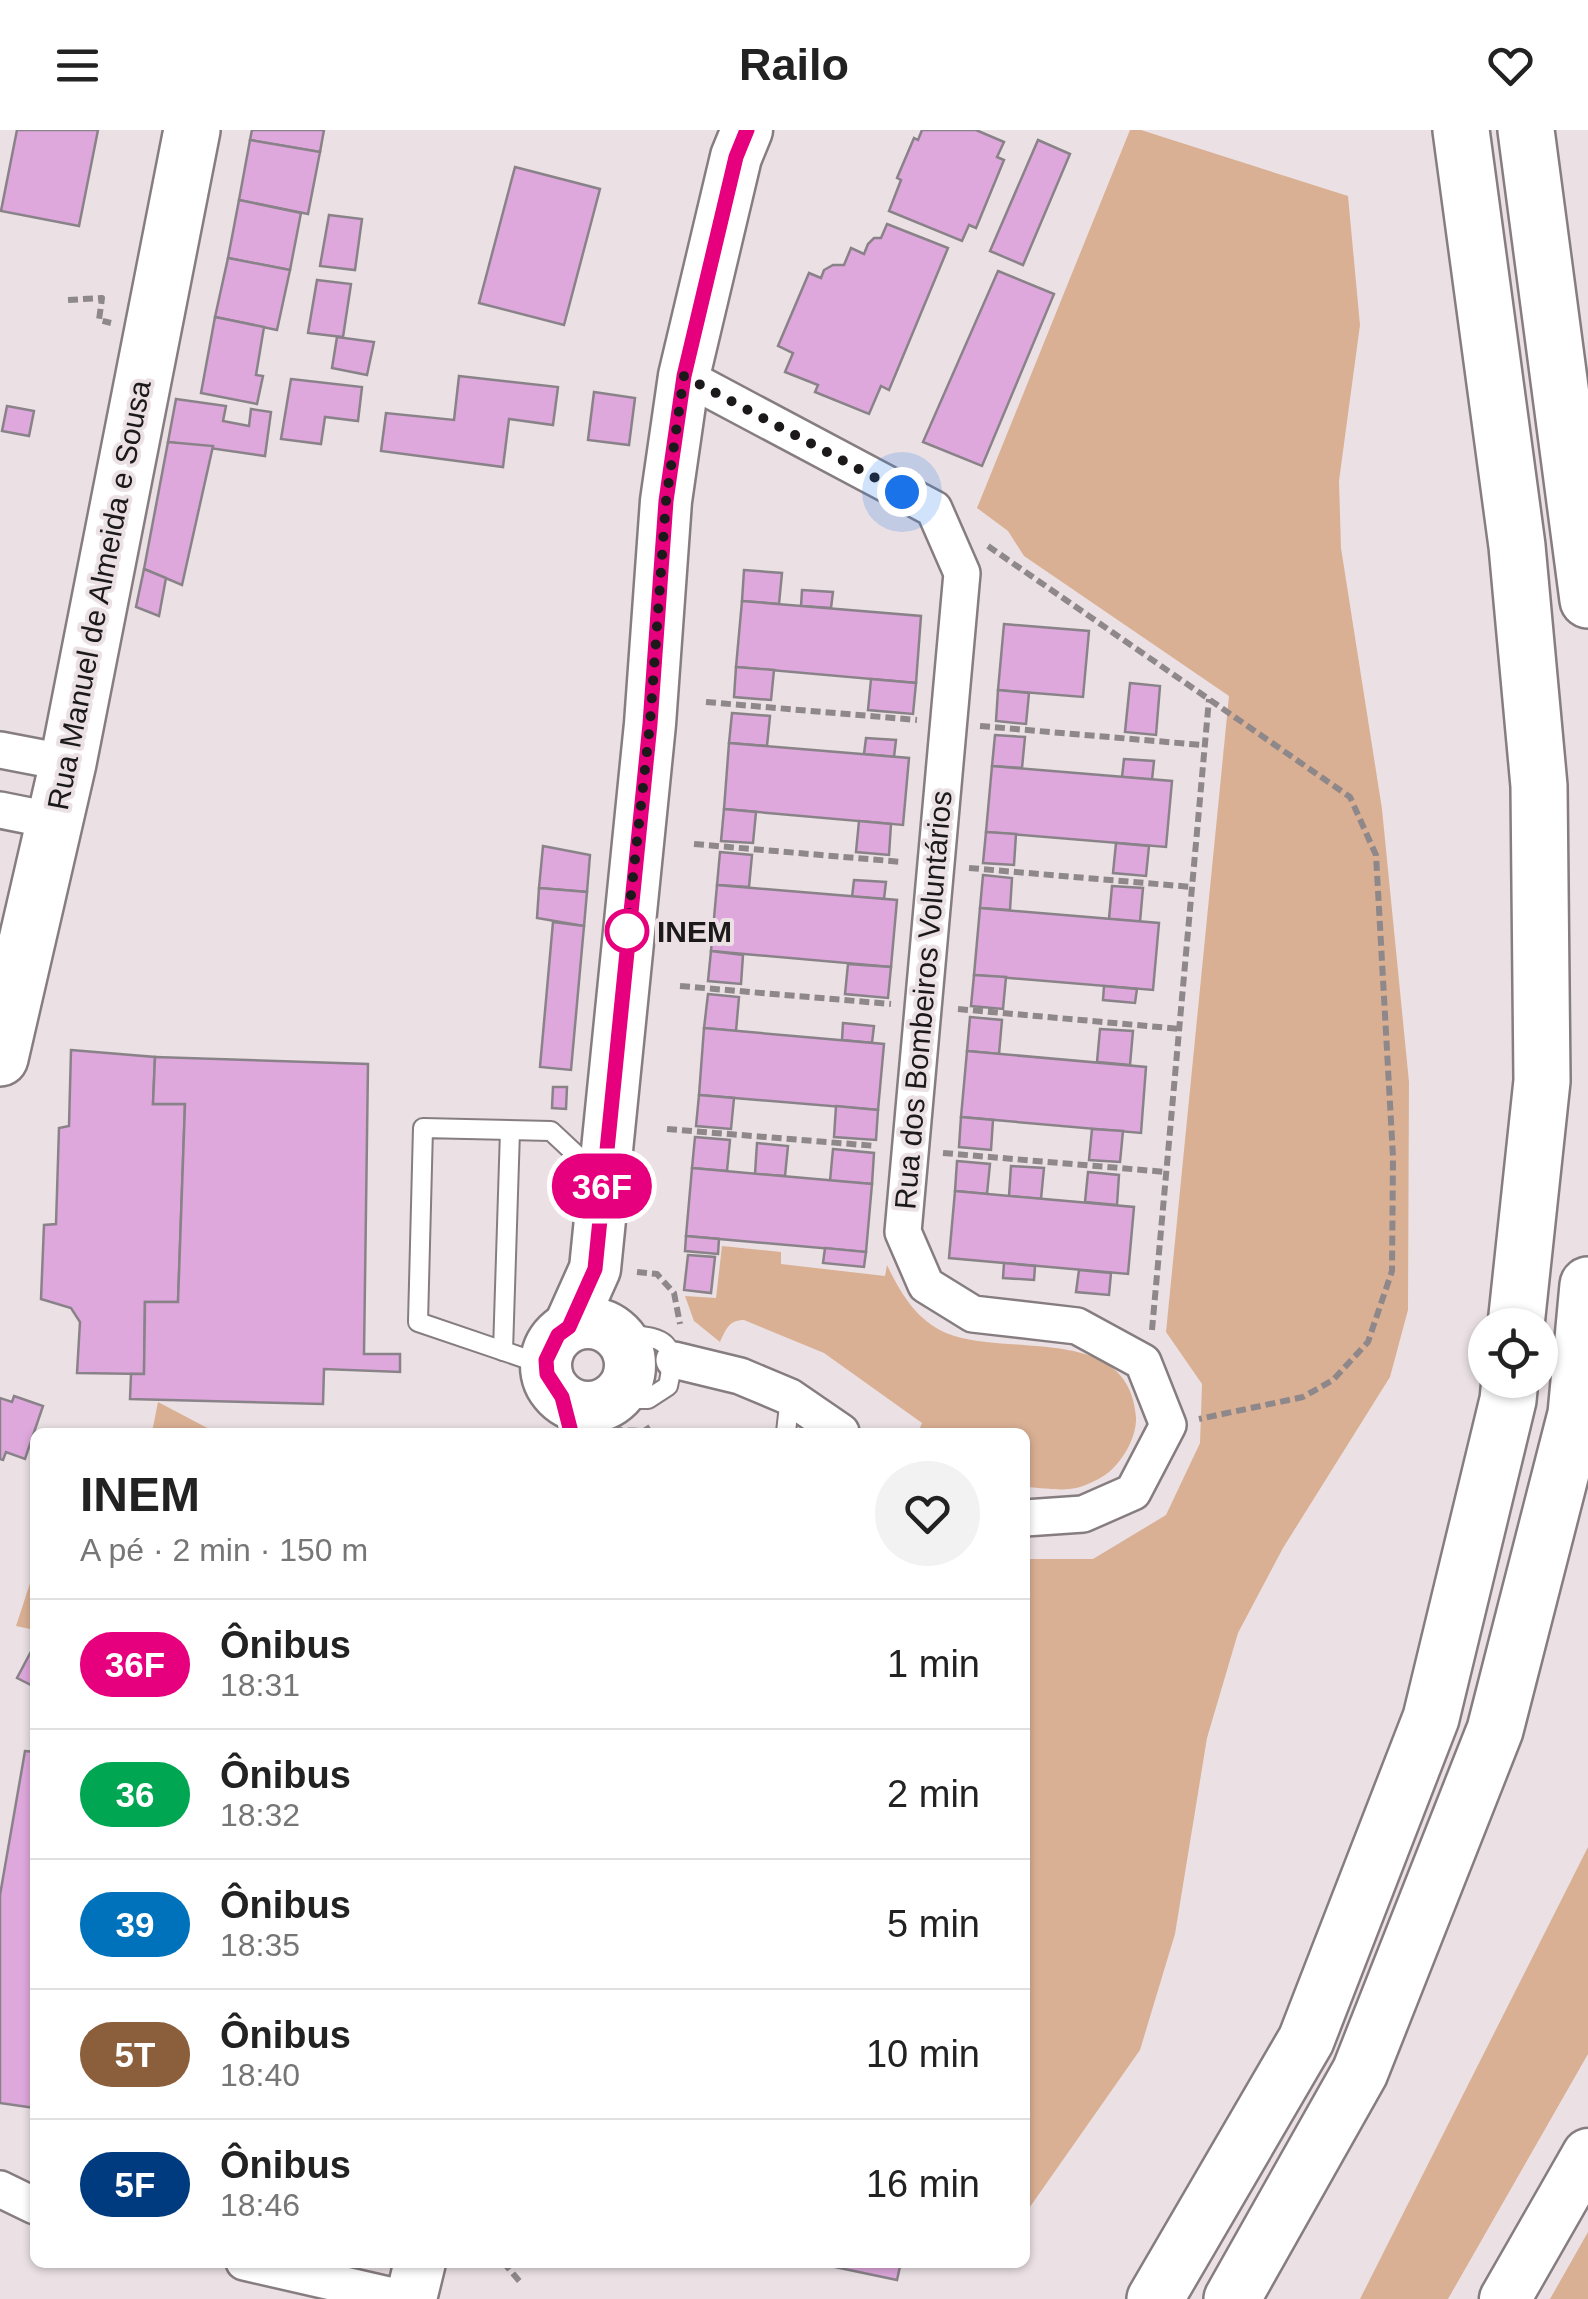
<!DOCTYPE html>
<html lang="pt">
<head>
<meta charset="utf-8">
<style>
  body { margin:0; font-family:Arial,sans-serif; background:#f2f2f2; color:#222; height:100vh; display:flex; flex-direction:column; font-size:38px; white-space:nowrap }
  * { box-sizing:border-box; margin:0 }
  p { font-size:32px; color:#767676 }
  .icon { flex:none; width:55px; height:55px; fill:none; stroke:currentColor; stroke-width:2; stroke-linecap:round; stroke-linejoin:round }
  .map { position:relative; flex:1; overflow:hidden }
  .panel { position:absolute; left:30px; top:1298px; width:1000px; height:840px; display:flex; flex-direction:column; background:#fff; border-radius:15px; box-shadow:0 2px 8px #0004 }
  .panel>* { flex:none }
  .badge { padding:0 20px; border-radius:32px; font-size:35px; line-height:65px }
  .buttons { position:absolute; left:1468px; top:1178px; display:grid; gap:20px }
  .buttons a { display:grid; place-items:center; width:90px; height:90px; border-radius:50%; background:#fff; box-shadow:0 2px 8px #0004; font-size:50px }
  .you { position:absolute; width:50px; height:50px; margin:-25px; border:8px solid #fff; border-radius:50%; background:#1a73e8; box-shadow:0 0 0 15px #1a73e833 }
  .map>.badge { position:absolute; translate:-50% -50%; box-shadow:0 0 0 5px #fff }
  .round { display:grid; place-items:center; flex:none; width:105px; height:105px; border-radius:52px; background:#f2f2f2 }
  .head { display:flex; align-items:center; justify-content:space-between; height:170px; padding:0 50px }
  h1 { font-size:48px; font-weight:800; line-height:75px }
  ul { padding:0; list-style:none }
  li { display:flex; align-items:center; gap:30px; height:130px; padding:0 50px; border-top:2px solid #e0e0e0 }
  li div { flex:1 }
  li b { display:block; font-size:38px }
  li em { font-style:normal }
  li .badge { min-width:110px; font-weight:700; text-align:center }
  header { display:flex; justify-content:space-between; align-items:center; height:130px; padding:0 50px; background:#fff; font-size:45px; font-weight:800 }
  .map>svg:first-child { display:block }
</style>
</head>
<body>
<header><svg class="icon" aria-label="menu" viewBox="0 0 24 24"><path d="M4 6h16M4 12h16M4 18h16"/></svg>Railo<svg class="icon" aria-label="heart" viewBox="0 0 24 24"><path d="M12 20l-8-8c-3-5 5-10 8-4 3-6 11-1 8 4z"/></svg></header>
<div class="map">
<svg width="1588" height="2169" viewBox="0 0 1588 2169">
  <rect width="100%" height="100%" fill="#ebe1e4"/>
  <!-- green -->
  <g fill="#dab094">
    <path d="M1130 0H1141L1348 66 1360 195 1339 351 1341 418 1382 679 1409 952 1408 1180 1390 1247 1283 1418 1238 1503 1207 1608 1175 1804 1140 1920 1025 2084V1429H1093L1166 1385 1200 1313 1202 1254 1166 1202 1229 566 1024 426 1008 401 977 378Z"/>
    <path d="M722 1116 781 1122V1134L885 1146 887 1135C900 1162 916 1190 946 1203 1007 1228 1129 1192 1136 1287 1137 1308 1121 1334 1105 1345 1074 1365 1060 1359 1025 1357V1302H918L922 1293 824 1223 744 1190C729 1190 726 1199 720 1212L694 1191 685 1166 716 1168Z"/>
    <path d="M158 1272 215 1302H152Z"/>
    <path d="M35 1438V1500L16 1496Z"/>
    <path d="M1588 1717V1924L1448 2169H1360Z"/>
    <path d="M1588 2102V2169H1550Z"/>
  </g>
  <!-- building -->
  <g fill="#dea8dc" stroke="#898389" stroke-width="2.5">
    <path d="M17 0H98L79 96 1 81Z"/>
    <path d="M252 0H324L320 22 250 10Z"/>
    <path d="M922 0H976L1004 12 997 27 1004 30 976 98 969 95 962 111 889 81 901 50 897 48 914 8 918 10Z"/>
    <path d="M250 10 320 22 308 84 239 70Z"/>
    <path d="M1038 10 1070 24 1023 135 990 121Z"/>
    <path d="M515 37 600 59 564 195 479 173Z"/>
    <path d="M239 70 301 83 290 140 228 128Z"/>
    <path d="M329 85 362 89 355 140 320 136Z"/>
    <path d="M887 94 948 118 889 260 881 256 869 284 815 262 818 255 785 242 793 223 778 216 809 143 821 148 824 140 833 135H844L851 118 864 124 868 114 874 108H881Z"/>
    <path d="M228 128 290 140 277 200 215 187Z"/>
    <path d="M998 141 1054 164 982 336 923 312Z"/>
    <path d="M317 150 351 154 343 207 308 203Z"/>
    <path d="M215 187 264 197 256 245 263 246 257 274 201 263Z"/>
    <path d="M337 207 374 212 367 245 332 238Z"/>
    <path d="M459 246 558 257 553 295 509 289 503 337 381 321 386 283 454 290Z"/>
    <path d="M291 249 362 257 358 291 325 287 321 314 281 309Z"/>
    <path d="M594 262 635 268 629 315 588 310Z"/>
    <path d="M176 269 226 276 223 291 249 296 251 279 271 282 265 326 168 312Z"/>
    <path d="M7 276 34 281 29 306 2 301Z"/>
    <path d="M168 312 213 316 182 455 144 439Z"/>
    <path d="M144 439 166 448 159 486 136 477Z"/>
    <path d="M744 440 782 443 779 474 742 471Z"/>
    <path d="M802 460 833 462 831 478 801 476Z"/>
    <path d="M742 471 921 486 916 553 736 537Z"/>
    <path d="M1004 494 1089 501 1083 567 998 560Z"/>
    <path d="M736 537 774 540 771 570 734 567Z"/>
    <path d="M871 549 916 553 913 584 868 580Z"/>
    <path d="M1130 553 1160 556 1156 605 1125 602Z"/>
    <path d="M998 560 1029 563 1026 594 996 591Z"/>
    <path d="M732 583 770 586 767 616 729 613Z"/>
    <path d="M995 605 1025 607 1022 638 992 636Z"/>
    <path d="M866 608 896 610 894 627 864 624Z"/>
    <path d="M729 613 909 628 903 695 724 679Z"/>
    <path d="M1124 629 1154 631 1152 650 1122 647Z"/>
    <path d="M992 636 1172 651 1166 717 986 702Z"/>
    <path d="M724 679 756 682 753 713 721 711Z"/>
    <path d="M859 691 891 694 889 725 856 722Z"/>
    <path d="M986 702 1016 704 1014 735 983 733Z"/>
    <path d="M1116 713 1149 716 1146 746 1113 743Z"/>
    <path d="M543 716 590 725 587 762 539 758Z"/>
    <path d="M720 722 752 725 749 757 717 755Z"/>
    <path d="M983 745 1012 748 1010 780 980 778Z"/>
    <path d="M854 750 886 752 884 769 852 767Z"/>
    <path d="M717 755 897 770 891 837 711 821Z"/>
    <path d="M1112 756 1143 758 1140 792 1109 789Z"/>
    <path d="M539 758 587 762 584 796 537 788Z"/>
    <path d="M980 778 1159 793 1153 860 974 845Z"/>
    <path d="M553 792 584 796 571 940 540 937Z"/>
    <path d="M711 821 743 825 741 854 708 851Z"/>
    <path d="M848 834 891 837 888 868 845 864Z"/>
    <path d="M974 845 1006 847 1003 879 971 876Z"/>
    <path d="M1104 856 1137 859 1135 873 1103 870Z"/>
    <path d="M708 864 739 867 736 901 704 898Z"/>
    <path d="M970 887 1002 890 999 924 967 921Z"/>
    <path d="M843 893 874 896 872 913 842 910Z"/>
    <path d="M704 898 884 914 878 980 699 965Z"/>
    <path d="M1100 899 1133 901 1130 935 1097 932Z"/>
    <path d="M71 920 155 927 153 974H185L178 1172H145L144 1244 77 1243 80 1192 71 1178 41 1169 44 1095 56 1094 59 998 69 996Z"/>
    <path d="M967 921 1146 937 1141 1003 961 987Z"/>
    <path d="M155 927 368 934 364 1224H400V1242L324 1239 323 1274 130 1269 131 1244H144L145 1172H178L185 974H153Z"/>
    <path d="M553 957H567L566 979 552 978Z"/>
    <path d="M699 965 734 968 731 999 696 996Z"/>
    <path d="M836 976 878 980 876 1010 834 1007Z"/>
    <path d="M961 987 993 990 991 1020 959 1017Z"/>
    <path d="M1092 999 1123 1001 1120 1032 1089 1030Z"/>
    <path d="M695 1007 730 1010 727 1041 692 1038Z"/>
    <path d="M757 1013 788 1016 785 1046 755 1044Z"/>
    <path d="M833 1019 874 1023 872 1054 830 1051Z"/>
    <path d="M957 1031 990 1034 987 1064 955 1061Z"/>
    <path d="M1011 1036 1044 1038 1041 1069 1009 1066Z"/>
    <path d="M692 1038 872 1054 866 1122 686 1106Z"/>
    <path d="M1088 1042 1119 1045 1117 1075 1085 1072Z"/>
    <path d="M955 1061 1134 1077 1128 1144 949 1128Z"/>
    <path d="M686 1106 719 1109 718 1124 685 1121Z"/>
    <path d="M825 1118 866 1122 864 1137 823 1133Z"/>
    <path d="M688 1125 715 1127 711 1163 684 1160Z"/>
    <path d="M1004 1133 1035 1136 1034 1150 1003 1148Z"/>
    <path d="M1079 1140 1111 1143 1109 1165 1076 1162Z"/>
    <path d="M14 1266 43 1276 25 1329 6 1322 3 1330 0 1329V1268L12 1272Z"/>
    <path d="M35 1514V1557L17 1548Z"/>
    <path d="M25 1621 35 1622V1978L0 1973V1765Z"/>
    <path d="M811 2132H901L897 2150Z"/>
  </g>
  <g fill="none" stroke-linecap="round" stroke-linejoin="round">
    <!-- lane casing -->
    <g stroke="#867d80" stroke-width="22">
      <g id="lane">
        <path d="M503 1221 510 1001"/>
        <path d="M546 1230 524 1228 418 1192 423 998 551 1001 598 1045"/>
        <path d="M614 1269H648L668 1256C680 1203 657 1209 614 1202"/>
        <path d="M786 1302 790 1267"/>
      </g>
    </g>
    <!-- street casing -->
    <g stroke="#867d80" stroke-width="40">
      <g id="street">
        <path d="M684 246 934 379 962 443 903 1102 926 1155 973 1184 1077 1196 1143 1232 1168 1295 1133 1362 1083 1384 1025 1388"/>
        <path d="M0 620 68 633"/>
        <path d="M0 680 55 691"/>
        <path d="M674 1230 740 1246 790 1267 841 1302"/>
        <path d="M0 2059 35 2076"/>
        <path d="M244 2132 406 2169"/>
      </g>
    </g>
    <!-- secondary casing -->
    <g stroke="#867d80" stroke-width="55">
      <g id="secondary">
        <circle cx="588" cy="1235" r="42"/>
        <path d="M569 1197 595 1139 650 594 666 371 684 246 736 27 747 0"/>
        <path d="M411 2169 420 2132"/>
        <path d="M1505 2169 1588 2024"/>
      </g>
    </g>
    <!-- primary casing -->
    <g stroke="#867d80" stroke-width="60">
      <path id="primary" d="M0 928 68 633 192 0"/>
    </g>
    <!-- highway casing -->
    <g stroke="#867d80" stroke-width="60">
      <g id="highway">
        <path d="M1461 0 1517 416 1539 656 1542 951 1516 1195"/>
        <path d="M1526 0 1588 470"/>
        <path d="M1155 2169 1306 1910 1431 1588 1508 1270 1510 1250"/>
        <path d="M1232 2169 1360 1942 1495 1600 1576 1284 1588 1155"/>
      </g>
    </g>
    <!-- path -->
    <g stroke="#8f888b" stroke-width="6" stroke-dasharray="10 5" stroke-linecap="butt">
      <path d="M68 170 102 168 99 190 111 193"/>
      <path d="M988 416 1350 667 1376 725 1393 1027 1392 1141 1368 1212 1333 1250 1303 1267 1199 1289"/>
      <path d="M706 572 917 590"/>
      <path d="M980 596 1202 615"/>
      <path d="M694 714 902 732"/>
      <path d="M969 738 1192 757"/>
      <path d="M680 856 891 874"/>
      <path d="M958 879 1181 899"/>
      <path d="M667 999 876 1016"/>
      <path d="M943 1023 1166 1042"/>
      <path d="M637 1142 657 1144 674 1163 680 1194"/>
      <path d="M1152 1200 1209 569"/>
      <path d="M614 1302 615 1300 644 1301 650 1297"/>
      <path d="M503 2132 521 2153"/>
    </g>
    <!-- lane -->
    <use href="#lane" stroke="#fff" stroke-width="18"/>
    <!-- street -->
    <use href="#street" stroke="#fff" stroke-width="35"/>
    <!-- secondary -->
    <use href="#secondary" stroke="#fff" stroke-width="50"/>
    <!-- primary -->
    <use href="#primary" stroke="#fff" stroke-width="55"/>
    <!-- highway -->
    <use href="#highway" stroke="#fff" stroke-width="55"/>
  </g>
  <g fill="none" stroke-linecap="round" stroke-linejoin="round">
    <!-- line casing -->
    <g stroke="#fff" stroke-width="22">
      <path id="line" d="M571 1302 562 1267 547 1244 546 1230 558 1205 569 1197 595 1139 650 594 666 371 684 246 736 27 747 0"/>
    </g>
    <!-- line -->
    <use href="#line" stroke="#e6007e" stroke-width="15"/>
    <!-- walk -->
    <path stroke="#1c191a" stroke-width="10" stroke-dasharray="0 18" d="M627 801 650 594 666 371 684 246 902 362"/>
  </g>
  <!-- markers -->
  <circle fill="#fff" stroke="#e6007e" stroke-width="5" cx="627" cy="801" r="20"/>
  <g text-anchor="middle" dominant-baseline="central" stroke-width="8" stroke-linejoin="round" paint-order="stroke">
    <!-- street labels -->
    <g font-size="30" fill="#1c191a" stroke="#ebe1e4">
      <text transform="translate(99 465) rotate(-79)">Rua Manuel de Almeida e Sousa</text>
      <text transform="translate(923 870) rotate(-85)">Rua dos Bombeiros Voluntários</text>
    </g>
    <!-- stop labels -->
    <g font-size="30" font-weight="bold" fill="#1c191a" stroke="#ebe1e4" text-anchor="start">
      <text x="657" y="801">INEM</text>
    </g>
  </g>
</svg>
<div class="buttons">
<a><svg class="icon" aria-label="locate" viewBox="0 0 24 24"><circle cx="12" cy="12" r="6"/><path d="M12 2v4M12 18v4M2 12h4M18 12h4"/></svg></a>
</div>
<div class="you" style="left:902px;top:362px"></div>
<b class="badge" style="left:602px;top:1056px;background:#e6007e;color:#fff">36F</b>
<section class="panel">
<div class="head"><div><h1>INEM</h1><p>A pé · 2 min · 150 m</p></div><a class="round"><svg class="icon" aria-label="heart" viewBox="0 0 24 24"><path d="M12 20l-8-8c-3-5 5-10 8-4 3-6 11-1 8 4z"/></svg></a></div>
<ul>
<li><span class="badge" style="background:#e6007e;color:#fff">36F</span><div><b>Ônibus</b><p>18:31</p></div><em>1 min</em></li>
<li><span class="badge" style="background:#00a651;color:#fff">36</span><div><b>Ônibus</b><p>18:32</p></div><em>2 min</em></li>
<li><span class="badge" style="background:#0072bc;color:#fff">39</span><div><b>Ônibus</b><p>18:35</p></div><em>5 min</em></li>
<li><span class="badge" style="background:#8b5e3c;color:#fff">5T</span><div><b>Ônibus</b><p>18:40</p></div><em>10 min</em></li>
<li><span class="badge" style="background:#003b80;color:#fff">5F</span><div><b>Ônibus</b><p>18:46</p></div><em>16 min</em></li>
</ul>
</section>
</div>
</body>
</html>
